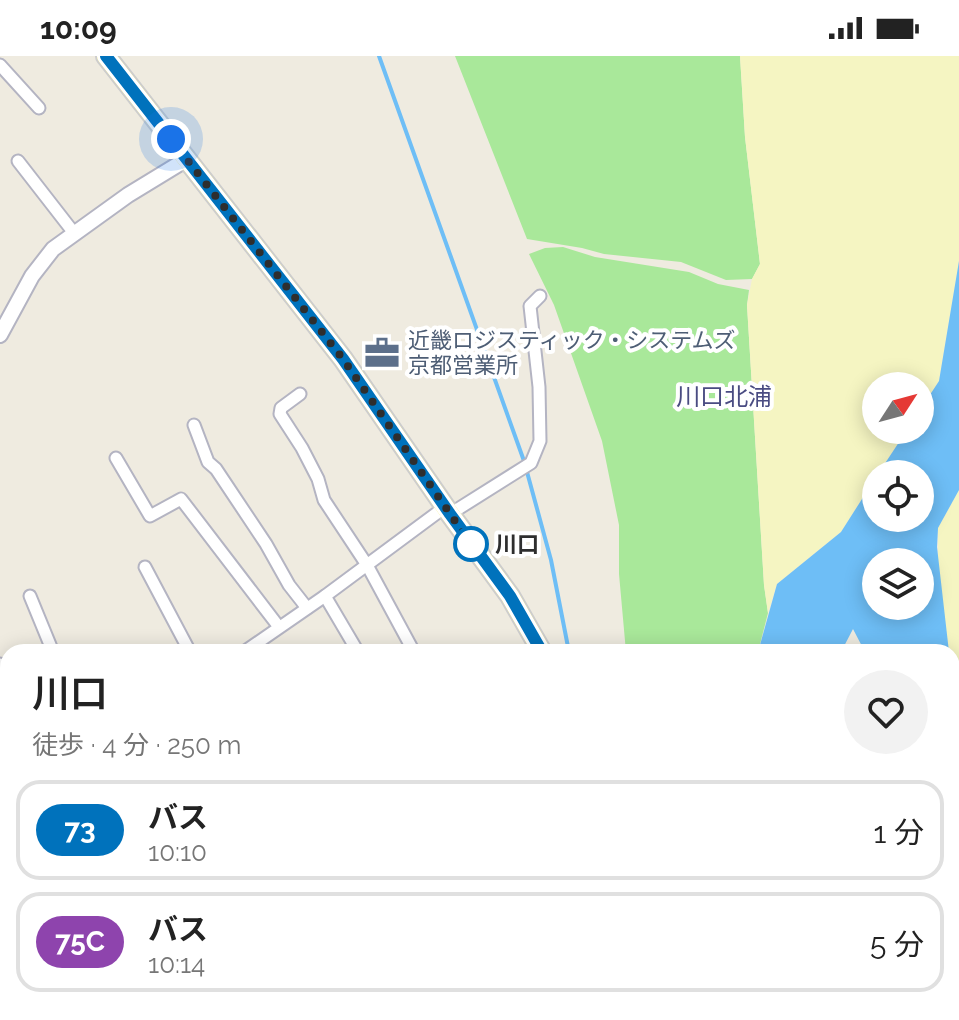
<!DOCTYPE html>
<html lang="ja">
<head>
<meta charset="utf-8">
<style>
  body { margin:0; font-family:Raleway,"Noto Sans JP",sans-serif; background:#f2f2f2; color:#222; height:100vh; display:flex; flex-direction:column; font-size:30px; white-space:nowrap }
  * { box-sizing:border-box; margin:0 }
  p { font-size:26px; color:#767676 }
  .icon { flex:none; width:44px; height:44px; fill:none; stroke:currentColor; stroke-width:2; stroke-linecap:round; stroke-linejoin:round }
  .map { position:relative; flex:1; overflow:hidden }
  .drawer { position:absolute; left:0px; top:588px; width:960px; height:376px; display:flex; flex-direction:column; background:#fff; border-radius:24px 24px 0 0; box-shadow:0 4px 20px #0003 }
  .drawer>* { flex:none }
  .badge { padding:0 16px; border-radius:26px; font-size:28px; line-height:52px }
  .needle { width:52px; rotate:54deg }
  .controls { position:absolute; left:862px; top:316px; display:grid; gap:16px }
  .controls a { display:grid; place-items:center; width:72px; height:72px; border-radius:50%; background:#fff; box-shadow:0 4px 20px #0003; font-size:40px }
  .you { position:absolute; width:40px; height:40px; margin:-20px; border:6px solid #fff; border-radius:50%; background:#1a73e8; box-shadow:0 0 0 12px #1a73e833 }
  .map>.badge { position:absolute; translate:-50% -50%; box-shadow:0 0 0 4px #fff }
  .round { display:grid; place-items:center; flex:none; width:84px; height:84px; border-radius:42px; background:#f2f2f2 }
  .summary { display:flex; align-items:center; justify-content:space-between; height:136px; padding:0 32px }
  h1 { font-size:38px; font-weight:600; line-height:60px }
  ul { padding:0; list-style:none }
  li { display:flex; align-items:center; gap:24px; height:100px; margin:0 16px 12px; padding:0 16px; border:4px solid #e0e0e0; border-radius:24px }
  li div { flex:1 }
  li b { display:block; font-size:30px }
  li em { font-style:normal }
  li .badge { min-width:88px; font-weight:700; text-align:center }
  .status { display:flex; justify-content:space-between; align-items:center; height:56px; padding:0 40px; background:#fff; direction:ltr }
  .status svg { height:22px; fill:currentColor }
  .map>svg:first-child { display:block }
</style>
</head>
<body>
<div class="status"><b>10:09</b><svg viewBox="0 0 49 12"><path d="M0 12V9h3v3zM5 12V6h3v6zM10 12V3h3v9zM15 12V0h3v12zM26 1h20v11H26zM47 4h2v5h-2z"/></svg></div>
<div class="map">
<svg width="959" height="964" viewBox="0 0 959 964">
  <rect width="100%" height="100%" fill="#efebe0"/>
  <!-- green -->
  <g fill="#a9e89a">
    <path d="M455 0H740L745 81 760 208 752 223 726 224 681 206 604 198 582 192 527 183Z"/>
    <path d="M563 191 595 201 689 216 718 228 749 234 747 249 764 529 768 557 758 596H626L619 518V469L602 385 554 249 529 198 545 192Z"/>
    <path d="M642 956H783L789 964H642Z"/>
  </g>
  <!-- sand -->
  <g fill="#f5f5c2">
    <path d="M740 0H959V205L939 325 920 354V330H876V374H907L878 418H876V421L841 476 777 528 768 557 764 529 747 249 752 223 760 208 745 81Z"/>
    <path d="M959 434V666L952 621V596H949L938 513V472Z"/>
    <path d="M952 851 959 964H831L824 956H952Z"/>
  </g>
  <!-- water -->
  <g fill="#6ebef6" fill-rule="evenodd">
    <path d="M959 205V434L938 472 937 491 949 596H865L853 573 841 596H758L777 528 841 476 876 421V462H920V418H878L907 374H920V354L939 325ZM876 506H920V550H876Z"/>
    <path d="M952 621 959 666V946L952 851Z"/>
  </g>
  <g fill="none" stroke-linecap="round" stroke-linejoin="round">
    <!-- stream -->
    <g stroke="#6ebef6" stroke-width="4">
      <path d="M379 0 524 405 551 504 569 596"/>
      <path d="M589 956V964"/>
    </g>
    <!-- minor casing -->
    <g stroke="#b4b4c2" stroke-width="15">
      <g id="minor">
        <path d="M0 9 39 52"/>
        <path d="M18 105 74 177"/>
        <path d="M300 338 281 352 280 358 302 392 318 423 324 444 367 509 414 596"/>
        <path d="M194 369 208 406 216 413 266 488 289 529 307 552"/>
        <path d="M116 402 150 460 181 443 279 571"/>
        <path d="M450 458 531 407 540 385 539 331 530 250 540 240"/>
        <path d="M145 511 190 596"/>
        <path d="M30 540 53 596"/>
        <path d="M325 540 358 596"/>
        <path d="M244 596 325 540 445 451"/>
        <path d="M0 608 8 627"/>
        <path d="M0 719 8 717"/>
        <path d="M0 914H8"/>
      </g>
    </g>
    <!-- tertiary casing -->
    <g stroke="#b4b4c2" stroke-width="18">
      <g id="tertiary">
        <path d="M0 279 32 220 53 193 128 139 187 103"/>
        <path d="M0 950 9 964"/>
      </g>
    </g>
    <!-- primary casing -->
    <g stroke="#cdcdcd" stroke-width="22">
      <g id="primary">
        <path d="M106 0 343 303 450 458 510 540 542 596"/>
        <path d="M578 956 579 964"/>
      </g>
    </g>
    <!-- minor -->
    <use href="#minor" stroke="#fff" stroke-width="11"/>
    <!-- tertiary -->
    <use href="#tertiary" stroke="#fff" stroke-width="14"/>
    <!-- primary -->
    <use href="#primary" stroke="#f9ec5b" stroke-width="18"/>
  </g>
  <g fill="none" stroke-linecap="round" stroke-linejoin="round">
    <!-- line casing -->
    <g stroke="#fff" stroke-width="18">
      <path id="line" d="M106 0 343 303 450 458 510 540 542 596"/>
    </g>
    <!-- line -->
    <use href="#line" stroke="#0072bc" stroke-width="12"/>
    <!-- walk -->
    <path stroke="#2e2e2e" stroke-width="8" stroke-dasharray="0 14.4" d="M171 83 343 303 471 488"/>
  </g>
  <!-- icons -->
  <defs>
    <g id="office-bare" transform="scale(2.76)"><path d="M-6-3h4V-5.5h4V-3h4V5H-6ZM-1-4.5V-3h2v-1.5ZM-6 0V1H6V0Z" fill="#5c6f8a" stroke="#fff" stroke-width="2.5" paint-order="stroke"/></g>
  </defs>
  <g fill-rule="evenodd">
    <use href="#office-bare" x="382" y="297"/>
  </g>
  <!-- markers -->
  <circle fill="#fff" stroke="#0072bc" stroke-width="4" cx="471" cy="488" r="16"/>
  <g text-anchor="middle" dominant-baseline="central" stroke-width="8" stroke-linejoin="round" paint-order="stroke">
    <!-- service labels -->
    <g font-size="22" fill="#4e5e75" stroke="#fff" text-anchor="start">
      <text x="408" y="284">近畿ロジスティック・システムズ<tspan x="408" dy="25">京都営業所</tspan></text>
    </g>
    <!-- stop labels -->
    <g font-size="22" font-weight="bold" fill="#2e2e2e" stroke="#fff" text-anchor="start">
      <text x="495" y="488">川口</text>
    </g>
    <!-- neighbourhood labels -->
    <g font-size="24" fill="#4a4c82" stroke="#fff">
      <text x="724" y="340">川口北浦</text>
    </g>
  </g>
</svg>
<div class="controls">
<a><svg class="needle" viewBox="-14 -14 28 28"><path d="M0-13l5 13h-10z" fill="#e53935"/><path d="M0 13l5-13h-10z" fill="#767676"/></svg></a>
<a><svg class="icon" aria-label="locate" viewBox="0 0 24 24"><circle cx="12" cy="12" r="6"/><path d="M12 2v4M12 18v4M2 12h4M18 12h4"/></svg></a>
<a><svg class="icon" aria-label="layers" viewBox="0 0 24 24"><path d="M12 4l9 5-9 5-9-5zM3 14l9 5 9-5"/></svg></a>
</div>
<div class="you" style="left:171px;top:83px"></div>
<section class="drawer">
<div class="summary"><div><h1>川口</h1><p>徒歩 · 4 分 · 250 m</p></div><a class="round"><svg class="icon" aria-label="heart" viewBox="0 0 24 24"><path d="M12 20l-8-8c-3-5 5-10 8-4 3-6 11-1 8 4z"/></svg></a></div>
<ul>
<li><span class="badge" style="background:#0072bc;color:#fff">73</span><div><b>バス</b><p>10:10</p></div><em>1 分</em></li>
<li><span class="badge" style="background:#8e44ad;color:#fff">75C</span><div><b>バス</b><p>10:14</p></div><em>5 分</em></li>
</ul>
</section>
</div>
</body>
</html>
